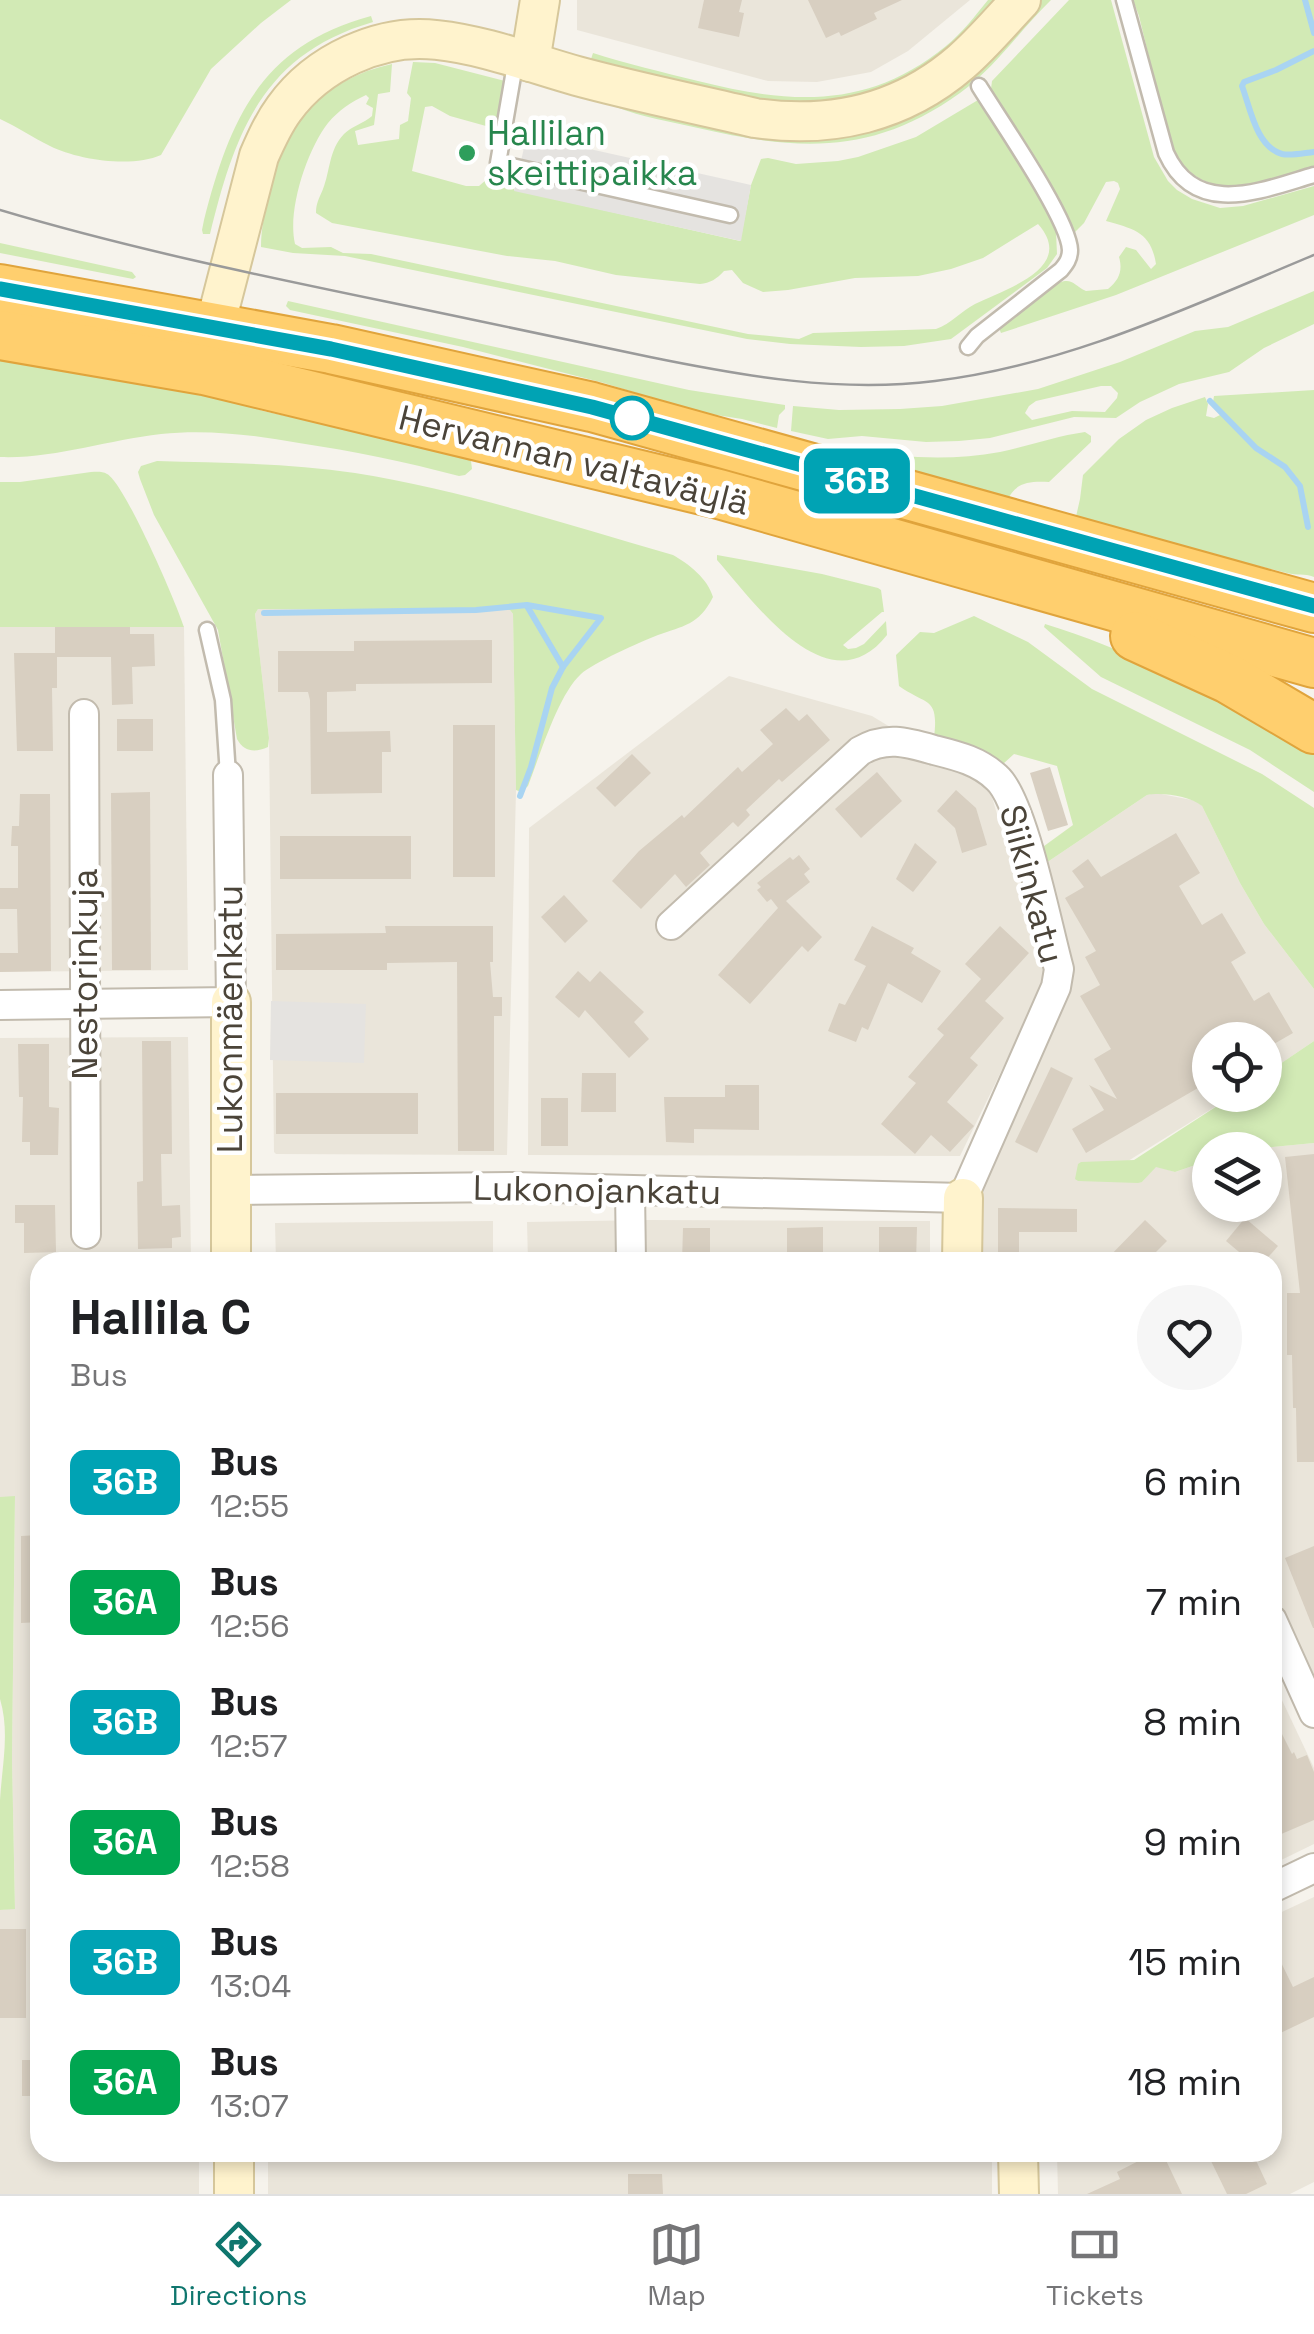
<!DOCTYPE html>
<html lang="en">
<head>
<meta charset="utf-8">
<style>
  body { margin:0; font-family:"Space Grotesk",sans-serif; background:#f6f6f6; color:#202124; height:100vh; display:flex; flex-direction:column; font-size:38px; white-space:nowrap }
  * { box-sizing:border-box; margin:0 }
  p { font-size:32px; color:#757577 }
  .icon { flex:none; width:55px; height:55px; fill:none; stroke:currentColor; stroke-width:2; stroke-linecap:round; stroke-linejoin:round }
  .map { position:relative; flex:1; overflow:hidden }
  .drawer { position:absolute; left:30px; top:1252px; width:1252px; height:910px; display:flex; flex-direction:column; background:#fff; border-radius:30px; box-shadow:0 5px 15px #0003 }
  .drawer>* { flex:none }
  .badge { padding:0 20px; border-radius:15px; font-size:35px; line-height:65px }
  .tools { position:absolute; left:1192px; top:1022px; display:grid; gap:20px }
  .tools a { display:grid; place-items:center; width:90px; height:90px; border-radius:50%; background:#fff; box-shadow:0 5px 15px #0003; font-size:50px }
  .map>.badge { position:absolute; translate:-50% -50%; box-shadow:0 0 0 5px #fff }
  .round { display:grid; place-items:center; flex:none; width:105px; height:105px; border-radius:52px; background:#f6f6f6 }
  .head { display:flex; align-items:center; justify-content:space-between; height:170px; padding:0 40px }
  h1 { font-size:48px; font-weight:600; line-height:75px }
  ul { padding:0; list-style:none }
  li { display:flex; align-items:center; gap:30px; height:120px; padding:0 40px }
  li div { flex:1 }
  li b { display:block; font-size:38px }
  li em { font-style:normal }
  li .badge { min-width:110px; font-weight:700; text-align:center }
  .tabs { display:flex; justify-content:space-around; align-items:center; height:140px; border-top:2px solid #e0e0e0; background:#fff; font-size:28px; color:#757577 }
  .tabs a { display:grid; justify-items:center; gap:5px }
  .tabs .on { color:#0f766e }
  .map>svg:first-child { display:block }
</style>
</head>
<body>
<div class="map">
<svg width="1314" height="2194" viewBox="0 0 1314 2194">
  <rect width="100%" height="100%" fill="#f6f3ec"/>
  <!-- residential -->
  <g fill="#eae5da">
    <path d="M577 0H970L908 51 871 72 817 82 768 81 577 30Z"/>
    <path d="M258 609 510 610 513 614 516 790 507 1155 276 1154 274 1152 269 738 255 614Z"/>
    <path d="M0 627H184L188 970 0 972Z"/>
    <path d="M729 676 872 716 989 787 1046 979 960 1156 528 1155 529 828Z"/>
    <path d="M1156 793 1197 801 1202 806 1240 883 1264 924 1314 989V1041L1265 1074V1040H1210V1095H1234L1128 1161 1142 1182 1156 1166 1175 1172 1210 1160V1205H1265V1150H1241L1314 1143V1675L1278 1598 1273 1591 1272 1262H981L982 1176 1067 991 1043 865 1147 795Z"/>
    <path d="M188 1037 191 1262H40V2152L199 2153V2194H0V1910L15 1908 12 1759 15 1497H0V1038Z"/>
    <path d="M648 1220 930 1221V1262H528L527 1222Z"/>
    <path d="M493 1221V1262H276L275 1223Z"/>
    <path d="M1272 1679 1314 1768V1844L1273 1864Z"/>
    <path d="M1314 1897V2182L1290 2194H1058L1057 2153 1272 2152 1273 1916Z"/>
    <rect x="268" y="2153" width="724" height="41"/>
  </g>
  <!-- green -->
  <g fill="#d2eab5" fill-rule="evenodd">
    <path d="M0 0H291L261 23 211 69 161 155C132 168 78 160 50 146 33 138 18 127 0 119Z"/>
    <path d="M988 0H1002L966 41 895 90 798 109 590 62 593 53C627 64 662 72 698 81 790 104 868 110 946 46 962 33 975 16 988 0Z"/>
    <path d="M1039 0H1051C1020 30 996 67 960 93 872 156 798 151 698 128 671 122 642 117 616 107L617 104 812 135Z"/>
    <path d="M1069 0H1111L1154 157 1168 181 1177 190 1192 199 1220 208 1243 206 1314 186V215L1116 295 1001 333 999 328 1058 283C1072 277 1074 285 1086 291L1108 289C1119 280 1123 271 1119 257L1126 247 1136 250 1151 269 1156 264C1151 232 1134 229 1106 221L1120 189 1118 183 1114 181 1106 182 1084 223 1075 232H1071L1060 204 991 89 992 81Z"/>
    <path d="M1133 0H1314V166C1258 182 1198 211 1169 140L1139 16Z"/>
    <path d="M371 16 373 22C263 54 235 132 210 234H203L202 230 204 220C230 118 262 45 371 16Z"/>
    <path d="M413 62 435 63 505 81 495 136 492 140 486 137V126L450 116 432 106 425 107 412 171 466 186H479L486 180 515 184 514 190 740 241 751 185 761 159 768 158 796 164 838 161 858 157 916 137 978 100 984 104 1043 204 1056 232 1057 254 1047 268 951 339 904 346 861 347 790 344 747 339 345 256 293 253 261 247C261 229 265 210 269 193 285 125 322 79 392 64L390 92 378 94 374 125 355 131 358 145 399 139 400 125 408 121 411 98 407 93ZM366 95 369 98 366 104 373 108 372 116C364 123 352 126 344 134 329 149 330 172 323 189 319 199 316 203 316 213L332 223 507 256 555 261 616 275 700 284C710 283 717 279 724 271L732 270 743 283 763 292 788 290 855 278 918 276 951 269 983 258 1038 224C1077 268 1005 289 975 304 961 311 951 324 936 329L813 333 799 339 748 334 371 254 343 253 331 247 302 248 295 244C287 210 307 150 328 123 339 110 351 102 366 95Z"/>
    <path d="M0 243 132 272 136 277 133 279 0 253Z"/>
    <path d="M1314 291V324L1264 348 1229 372 1179 384 1140 402 1116 418 1074 417 990 438 959 441 926 442 862 436 828 439 791 431 793 406 839 410 900 409 942 406 1038 389 1120 362 1195 331 1228 327ZM1101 386H1111L1118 393 1117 398 1105 412 1072 411 1032 420 1025 413 1029 406 1036 401Z"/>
    <path d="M288 301 689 390 785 405V409L779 415 777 428 742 419 697 412 604 383 463 347 290 310 286 306Z"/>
    <path d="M0 354 205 392 263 411 403 441 465 458 471 461 472 469 465 475 459 476C406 462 353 451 299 443 253 435 208 429 161 434 107 440 54 459 0 457Z"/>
    <path d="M1314 390V577C1304 573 1297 576 1287 573L1075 521 1080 499 1083 475 1119 439 1146 420 1172 408 1205 397 1208 404 1206 416 1214 418 1224 413 1213 402 1214 396Z"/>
    <path d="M1085 432 1091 436V442L1049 482C1030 481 1015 482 1007 501L900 470 855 453 858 451C906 458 952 461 1000 452 1029 446 1056 436 1085 432Z"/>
    <path d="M157 461C223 463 290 463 355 473 463 490 568 525 673 555 689 564 708 579 713 597 699 625 683 626 658 635 640 642 593 663 581 674 558 695 540 755 528 786L521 792 516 790 513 614 510 610 258 609 255 614 269 738 268 747C255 753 244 752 237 739L218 630 154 515 140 479 138 472 141 466Z"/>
    <path d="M91 472C96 472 102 471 107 474 124 482 177 604 184 627H0V482H20Z"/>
    <path d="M717 555 822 574 878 588 881 590 884 612H882L843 645 848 649 856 648 864 644 886 621 887 635C829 709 755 603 717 560Z"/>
    <path d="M974 616 1028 642 1092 689 1262 774 1314 808V989L1264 924 1240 883 1202 806C1190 796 1162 792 1147 795L1043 865 1040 849 1073 825 1057 766 1014 754 1003 764 986 754 934 738C939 696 927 706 899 686L896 655 920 632 934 633Z"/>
    <path d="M1045 624C1140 653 1226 702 1314 747V792L1250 750 1101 677 1044 627Z"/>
    <path d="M1314 1041V1143L1241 1150H1210V1160L1175 1172 1156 1167 1142 1182 1138 1183 1078 1181 1075 1179 1078 1164 1081 1162 1134 1160 1234 1095H1265V1074Z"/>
    <path d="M15 1496 12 1759 15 1909 0 1910C0 1873 0 1836 0 1800 2 1765 10 1733 0 1699V1497Z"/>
  </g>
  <!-- parking -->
  <g fill="#e5e3e0">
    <path d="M527 135 751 185 741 241 514 191Z"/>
    <path d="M271 1001 366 1004 364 1063 270 1060Z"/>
  </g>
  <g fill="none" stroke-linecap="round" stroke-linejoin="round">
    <!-- stream -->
    <g stroke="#a9d4f2" stroke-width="6">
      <path d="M1305 0 1314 33"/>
      <path d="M1314 51 1276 70 1244 82 1242 86C1250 107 1256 147 1282 154 1291 156 1304 153 1314 152"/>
      <path d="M1210 401 1256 448 1285 467 1300 486 1308 527"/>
      <path d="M527 606 563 667"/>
      <path d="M264 613 476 610 527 605 601 618 563 667 552 688 531 767 520 796"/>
    </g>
  </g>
  <!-- building -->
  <g fill="#d8cfc1">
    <path d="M704 0H742L739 12 744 13 739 37 698 28Z"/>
    <path d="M808 0H902L874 13 877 19 841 36 839 32 826 38Z"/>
    <path d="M55 627H130V634H154L155 666 132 667 133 704 112 705 111 657H57V688H52L53 751H17L14 653H55Z"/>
    <path d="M492 640V683L356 684V691L327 692V732L390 731 391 752H382V793L311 794 310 700 308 692H278V651H354V641Z"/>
    <path d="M786 708 799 721 807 714 830 740 782 782 779 779 746 810 750 815 738 827 733 822 700 853 710 865 686 887 675 874 641 909 612 881 639 851 682 815 684 818 738 767 742 772 773 744 760 730Z"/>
    <rect x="117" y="719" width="36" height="32"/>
    <rect x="453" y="725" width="42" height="152"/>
    <path d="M632 754 651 773 615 807 596 788Z"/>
    <path d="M1050 767 1068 825 1048 831 1030 773Z"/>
    <path d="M877 772 902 801 861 838 835 809Z"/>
    <path d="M956 790 976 808 987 845 962 853 955 828 937 811Z"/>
    <path d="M150 792 151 970H112L111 793Z"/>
    <path d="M20 794H50L51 971 0 972V953H18L17 909H0V888H18V846H11L12 826H19Z"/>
    <path d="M1176 833 1200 873 1179 886 1202 925 1222 913 1246 953 1231 962 1254 1001 1269 992 1293 1033 1265 1049V1040H1210V1081L1086 1153 1072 1129 1104 1110 1089 1085 1117 1099 1094 1059 1111 1049 1080 996 1100 985 1085 957 1096 951 1065 898 1084 887 1072 871 1088 859 1101 877Z"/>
    <rect x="280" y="836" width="131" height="43"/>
    <path d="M915 843 937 862 913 892 896 879Z"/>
    <path d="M799 855 810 869 804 874 810 882 786 901 822 937 808 952 802 946 750 1004 718 975 778 908 771 899 767 902 757 890 761 887 757 883 790 857 793 860Z"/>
    <path d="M564 895 588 921 565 943 541 917Z"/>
    <path d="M385 926H493V962H490L493 997H502V1016H494V1151H458L457 962 387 963V970H276V934L386 933Z"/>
    <path d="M872 926 914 948 911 953 941 971 922 1003 888 983 868 1030 862 1027 856 1042 828 1031 839 1003 845 1005 866 966 854 960Z"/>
    <path d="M1000 926 1029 953 985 1001 1004 1018 970 1058 978 1065 947 1102 974 1126 950 1152 931 1135 915 1154 881 1124 916 1083 908 1077 944 1035 937 1029 981 979 965 964Z"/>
    <path d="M578 971 590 982 600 971 644 1012 634 1022 649 1039 629 1058 585 1010 579 1018 555 997Z"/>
    <path d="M142 1041H171L172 1154H161L162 1206 180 1205 181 1237 172 1238V1248L138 1249 137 1182 143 1181Z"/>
    <path d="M18 1044H49V1107L59 1108 58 1155H30V1142H22L23 1097H19Z"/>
    <path d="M1051 1067 1073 1078 1037 1153 1015 1142Z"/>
    <path d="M582 1073H616V1112H581Z"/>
    <path d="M725 1085H759V1130L694 1129V1143L666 1142 664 1097H725Z"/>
    <rect x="276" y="1093" width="142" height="41"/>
    <rect x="541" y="1098" width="27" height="48"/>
    <path d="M1314 1154V1462H1297L1296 1408H1293L1292 1355H1287V1293H1300L1285 1157Z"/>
    <path d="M15 1205H55L56 1252 24 1253V1223H15Z"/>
    <path d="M998 1208 1077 1209V1232H1019V1262H998Z"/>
    <path d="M1245 1218 1278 1246 1264 1262H1251L1226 1241Z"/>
    <path d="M1145 1220 1167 1241 1146 1262H1104Z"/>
    <path d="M823 1227V1262H787V1228Z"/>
    <path d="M879 1227H917L916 1262H879Z"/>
    <path d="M683 1228H710V1262H682Z"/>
    <path d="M40 1535V1622L21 1623V1536Z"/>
    <path d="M1314 1546V1628H1313L1285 1558Z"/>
    <path d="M1272 1714 1292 1754 1294 1752 1297 1759 1307 1755 1314 1772V1820L1272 1838Z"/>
    <rect x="0" y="1929" width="26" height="89"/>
    <path d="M1272 1944 1293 1987 1314 1977V2017L1272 2037Z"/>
    <rect x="22" y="2060" width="18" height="36"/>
    <path d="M1156 2152H1162L1182 2194H1087L1120 2179 1117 2172Z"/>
    <path d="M1228 2152H1252L1267 2184 1246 2194H1227L1211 2161Z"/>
    <path d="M628 2174H662L663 2194H628Z"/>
  </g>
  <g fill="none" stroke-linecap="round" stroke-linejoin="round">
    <!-- lane casing -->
    <g stroke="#c2bbae" stroke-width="19">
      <g id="lane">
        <path d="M1124 0 1166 153C1196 219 1262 190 1314 175"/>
        <path d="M516 59 498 163 730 215"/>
        <path d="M968 347 977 336 1061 270C1066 264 1070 259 1070 250 1069 219 998 117 979 86"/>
        <path d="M207 630 223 700 228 775"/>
      </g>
    </g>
    <!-- street casing -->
    <g stroke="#c2bbae" stroke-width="32">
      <g id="street">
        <path d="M84 714 86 1234"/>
        <path d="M0 1005 231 1002 228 775"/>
        <path d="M231 1190 513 1187 963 1198 1056 987 1059 969C1048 930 1023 801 997 778 979 761 958 756 934 750 906 742 886 736 860 751L671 925"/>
        <path d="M630 1190 631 1262"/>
        <path d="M1272 1620 1314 1713"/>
        <path d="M1272 1888 1314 1868"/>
      </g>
    </g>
    <!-- secondary casing -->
    <g stroke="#d6c79b" stroke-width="42">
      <g id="secondary">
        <path d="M530 62 540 0"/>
        <path d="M208 353 259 156C266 140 273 124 284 109 317 63 380 33 437 40 484 45 531 63 577 76 636 92 696 104 755 118 831 129 902 113 961 62 982 44 1001 21 1021 0"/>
        <path d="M231 1262V1002"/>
        <path d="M962 1262 963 1198"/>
        <path d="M234 2152V2194"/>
        <path d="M1018 2152 1019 2194"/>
      </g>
    </g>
    <!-- highway casing -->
    <g stroke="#e0a43c" stroke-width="52">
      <g id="highway">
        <path d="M0 289 331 349 592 407 1314 608"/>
        <path d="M0 335 204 370 719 494 1314 663"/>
        <path d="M1135 636 1229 679 1314 729"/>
      </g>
    </g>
    <!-- lane -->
    <use href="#lane" stroke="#fff" stroke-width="14"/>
    <!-- street -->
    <use href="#street" stroke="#fff" stroke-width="28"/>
    <!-- secondary -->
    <use href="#secondary" stroke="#fff3cd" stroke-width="38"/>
    <!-- highway -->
    <use href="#highway" stroke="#ffcf6e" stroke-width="48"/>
    <!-- tram -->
    <path stroke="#9a9a9a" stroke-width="2.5" d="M0 210C157 257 319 287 479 321 536 333 593 345 650 357 743 376 839 393 935 381 1068 365 1191 306 1314 255"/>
  </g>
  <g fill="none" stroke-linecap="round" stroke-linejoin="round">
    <!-- line casing -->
    <g stroke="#fff" stroke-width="22">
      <path id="line" d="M0 289 331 349 592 407 1314 606"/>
    </g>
    <!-- line -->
    <use href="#line" stroke="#00a3b4" stroke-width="15"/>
  </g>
  <!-- markers -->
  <circle fill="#2e9e5b" stroke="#fff" stroke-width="4" cx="467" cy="153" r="10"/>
  <circle fill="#fff" stroke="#00a3b4" stroke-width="5" cx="632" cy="418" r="20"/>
  <g text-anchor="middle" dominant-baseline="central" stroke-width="9" stroke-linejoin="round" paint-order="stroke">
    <!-- leisure labels -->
    <g font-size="35" fill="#27864d" stroke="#fff" text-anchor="start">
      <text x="487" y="133">Hallilan<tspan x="487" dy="40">skeittipaikka</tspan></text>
    </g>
    <!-- street labels -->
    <g font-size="35" fill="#4b4439" stroke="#fff">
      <text transform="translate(574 460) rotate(14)">Hervannan valtaväylä</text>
      <text transform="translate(1032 884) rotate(75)">Siikinkatu</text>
      <text transform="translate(85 974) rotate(-90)">Nestorinkuja</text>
      <text transform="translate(230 1019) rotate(-90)">Lukonmäenkatu</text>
      <text transform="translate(597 1190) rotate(1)">Lukonojankatu</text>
    </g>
  </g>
</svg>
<div class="tools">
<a><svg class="icon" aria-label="locate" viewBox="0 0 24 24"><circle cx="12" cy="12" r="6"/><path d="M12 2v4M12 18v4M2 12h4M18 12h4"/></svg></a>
<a><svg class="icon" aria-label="layers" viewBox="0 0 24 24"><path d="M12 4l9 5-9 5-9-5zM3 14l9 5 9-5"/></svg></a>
</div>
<b class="badge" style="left:857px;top:481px;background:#00a3b4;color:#fff">36B</b>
<section class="drawer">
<div class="head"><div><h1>Hallila C</h1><p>Bus</p></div><a class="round"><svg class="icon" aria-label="heart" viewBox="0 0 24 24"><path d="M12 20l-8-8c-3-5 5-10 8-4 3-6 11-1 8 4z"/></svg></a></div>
<ul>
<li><span class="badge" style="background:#00a3b4;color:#fff">36B</span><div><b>Bus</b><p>12:55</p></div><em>6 min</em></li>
<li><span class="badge" style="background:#00a651;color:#fff">36A</span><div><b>Bus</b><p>12:56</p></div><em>7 min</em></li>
<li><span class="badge" style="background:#00a3b4;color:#fff">36B</span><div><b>Bus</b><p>12:57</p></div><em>8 min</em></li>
<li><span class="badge" style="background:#00a651;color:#fff">36A</span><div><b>Bus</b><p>12:58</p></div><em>9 min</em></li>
<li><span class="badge" style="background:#00a3b4;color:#fff">36B</span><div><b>Bus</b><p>13:04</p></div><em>15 min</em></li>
<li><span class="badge" style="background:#00a651;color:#fff">36A</span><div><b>Bus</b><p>13:07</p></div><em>18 min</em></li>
</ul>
</section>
</div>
<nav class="tabs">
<a class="on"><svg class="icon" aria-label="directions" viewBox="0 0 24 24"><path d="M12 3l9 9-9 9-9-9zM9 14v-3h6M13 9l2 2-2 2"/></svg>Directions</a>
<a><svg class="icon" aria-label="map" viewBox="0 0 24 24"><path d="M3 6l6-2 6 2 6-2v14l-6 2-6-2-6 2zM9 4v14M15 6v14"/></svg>Map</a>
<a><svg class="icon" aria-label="tickets" viewBox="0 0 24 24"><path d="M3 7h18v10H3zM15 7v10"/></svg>Tickets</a>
</nav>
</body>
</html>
